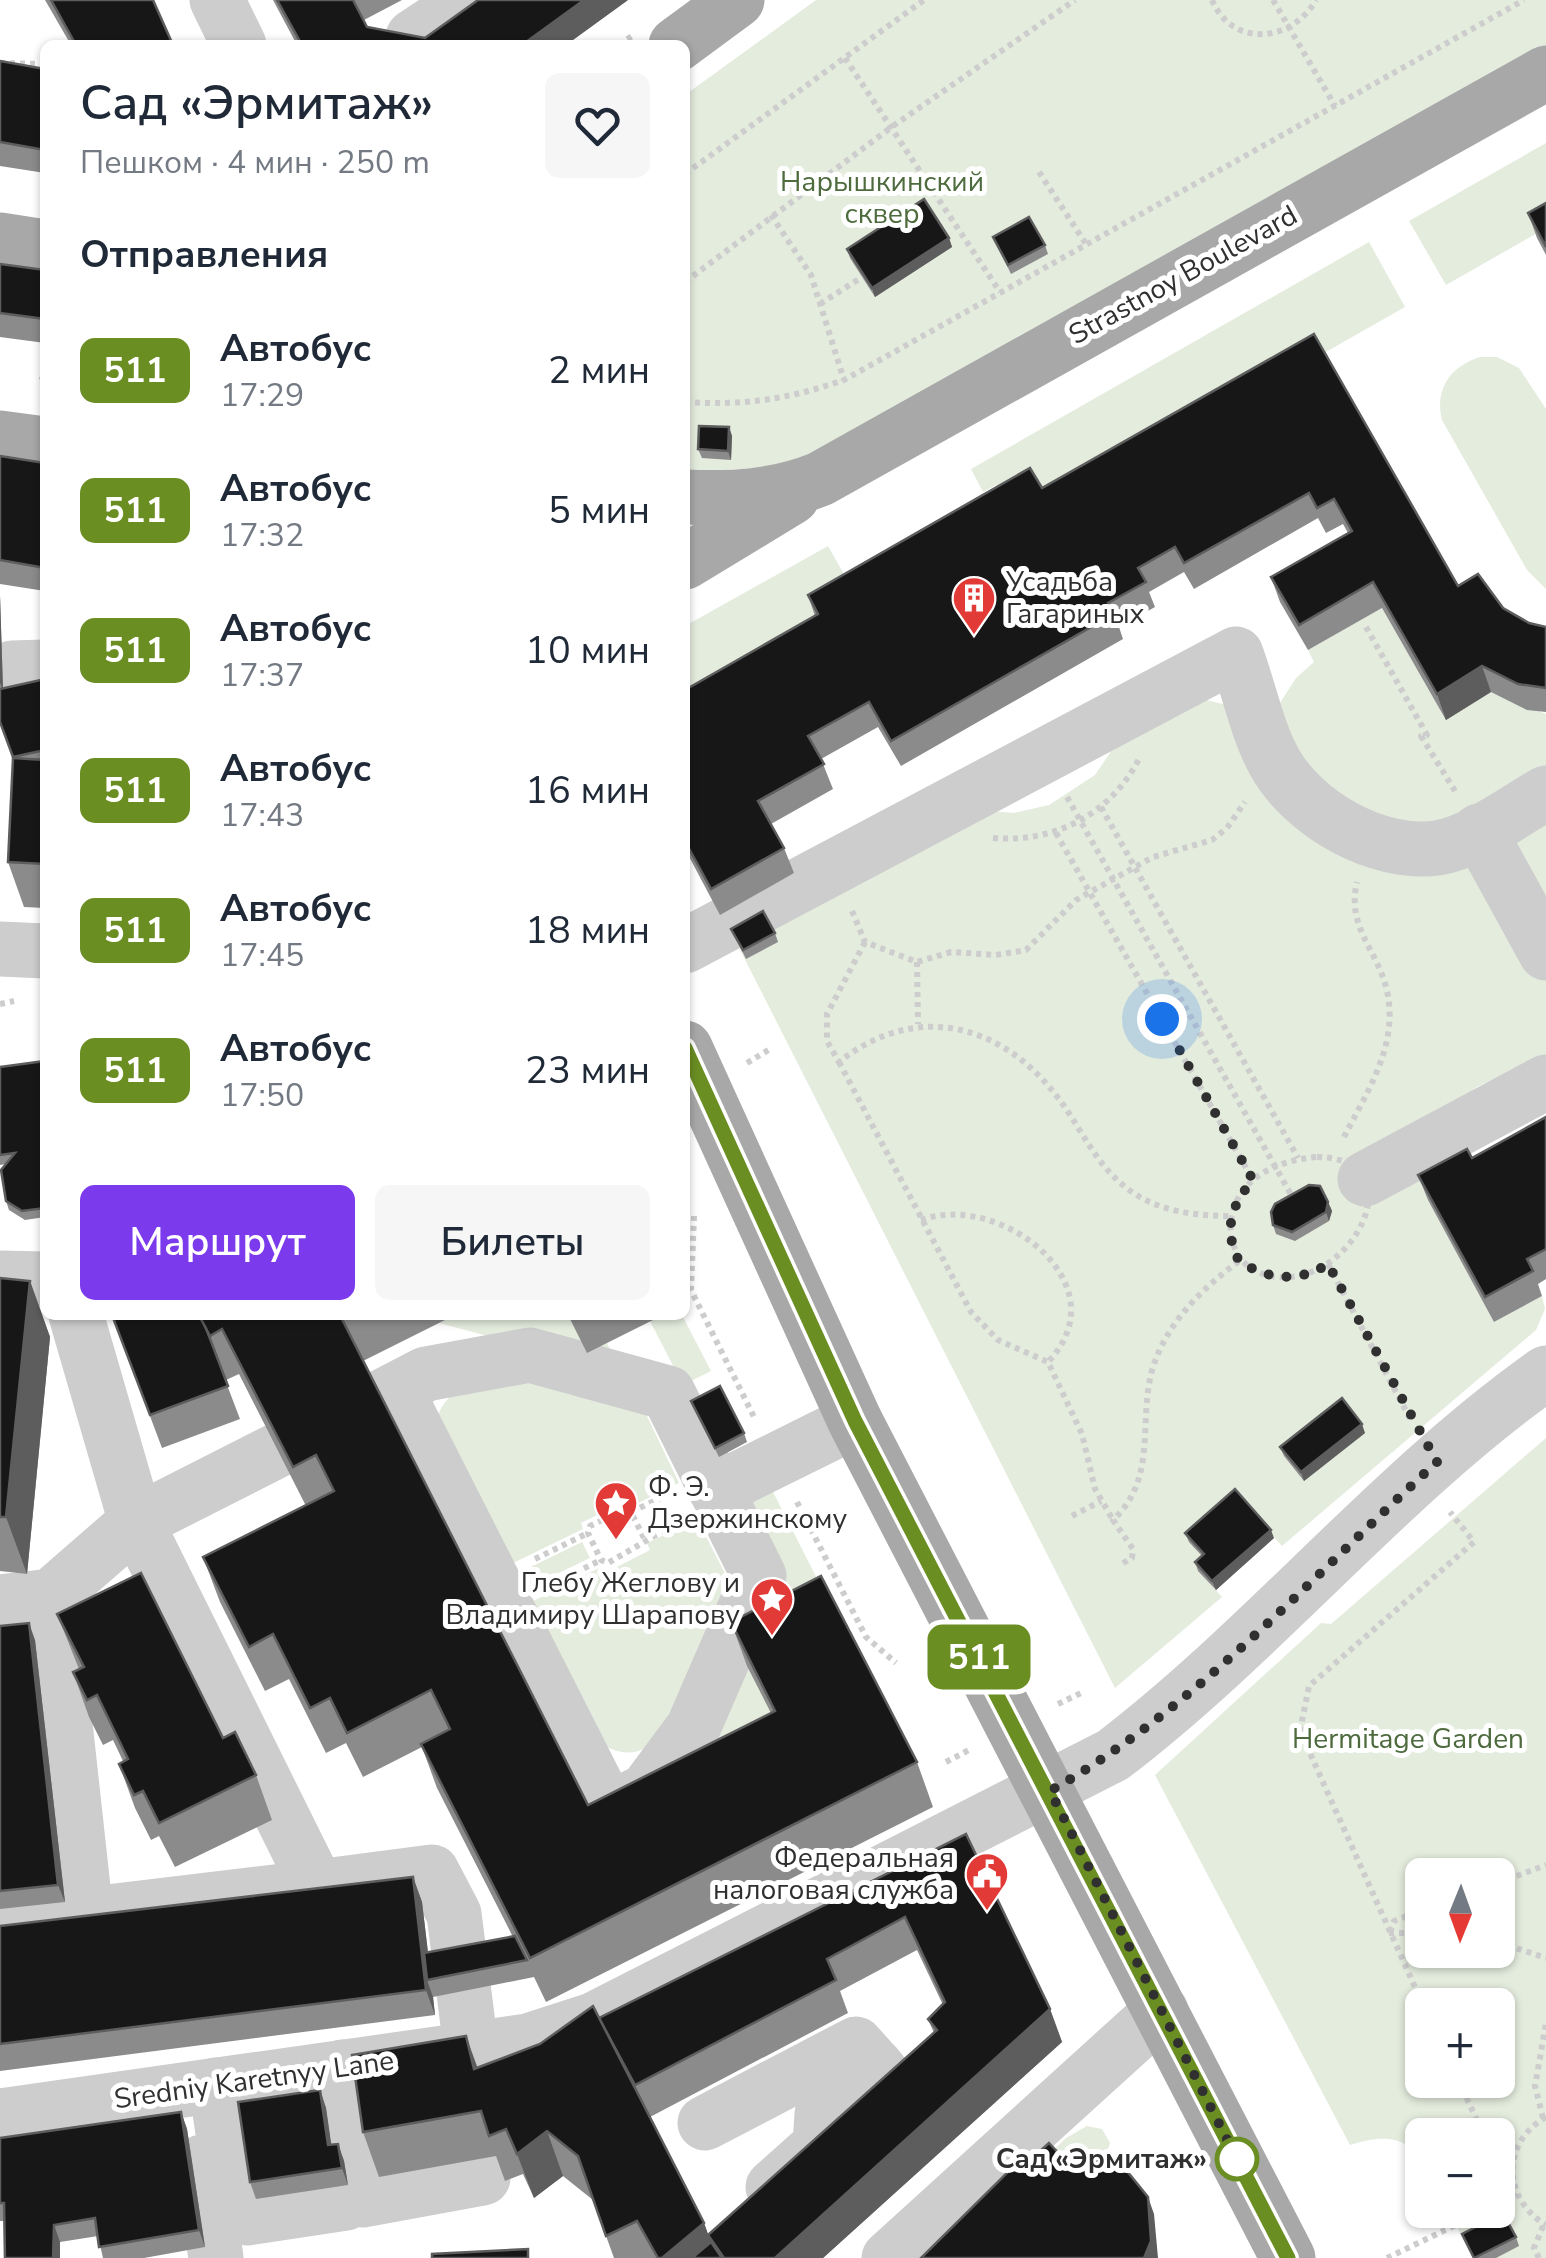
<!DOCTYPE html>
<html lang="ru">
<head>
<meta charset="utf-8">
<style>
  body { margin:0; font-family:"Nunito Sans",sans-serif; background:#f6f6f7; color:#1f2937; height:100vh; display:flex; flex-direction:column; font-size:38px; white-space:nowrap }
  * { box-sizing:border-box; margin:0 }
  p { font-size:32px; color:#747a83 }
  .icon { flex:none; width:55px; height:55px; fill:none; stroke:currentColor; stroke-width:2; stroke-linecap:round; stroke-linejoin:round }
  .map { position:relative; flex:1; overflow:hidden }
  .sheet { position:absolute; left:40px; top:40px; width:650px; height:1280px; display:flex; flex-direction:column; background:#fff; border-radius:15px; box-shadow:0 2px 8px #0004 }
  .sheet>* { flex:none }
  .badge { padding:0 20px; border-radius:15px; font-size:35px; line-height:65px }
  .needle { width:65px; rotate:181deg }
  .buttons { position:absolute; left:1405px; top:1858px; display:grid; gap:20px }
  .buttons a { display:grid; place-items:center; width:110px; height:110px; border-radius:15px; background:#fff; box-shadow:0 2px 8px #0004; font-size:50px }
  .you { position:absolute; width:50px; height:50px; margin:-25px; border:8px solid #fff; border-radius:50%; background:#1a73e8; box-shadow:0 0 0 15px #1a73e833 }
  .map>.badge { position:absolute; translate:-50% -50%; box-shadow:0 0 0 5px #fff }
  h2 { padding:0 40px; font-size:38px; line-height:90px }
  .round { display:grid; place-items:center; flex:none; width:105px; height:105px; border-radius:15px; background:#f6f6f7 }
  .head { display:flex; align-items:center; justify-content:space-between; height:170px; padding:0 40px }
  h1 { font-size:48px; font-weight:600; line-height:75px }
  .action { display:flex; gap:20px; margin-top:auto; padding:20px 40px }
  .action a { flex:1; height:115px; border-radius:15px; background:#7c3aed; color:#fff; font-size:40px; font-weight:600; line-height:115px; text-align:center }
  .action a+a { background:#f6f6f7; color:#1f2937 }
  ul { padding:0; list-style:none }
  li { display:flex; align-items:center; gap:30px; height:140px; padding:0 40px }
  li div { flex:1 }
  li b { display:block; font-size:38px }
  li em { font-style:normal }
  li .badge { min-width:110px; font-weight:700; text-align:center }
  .map>svg:first-child { display:block }
</style>
</head>
<body>
<div class="map">
<svg width="1546" height="2258" viewBox="0 0 1546 2258">
  <rect width="100%" height="100%" fill="#fff"/>
  <!-- green -->
  <g fill="#e4ecde" fill-rule="evenodd">
    <path d="M816 0H1546V51L795 465 685 473V95Z"/>
    <path d="M1546 143V228L1446 285 1409 221Z"/>
    <path d="M1369 242 1405 307 1055 506 1044 487 1009 507 996 485 983 492 971 469Z"/>
    <path d="M1480 357H1497L1519 368 1546 409V589L1527 570 1442 420C1434 389 1451 366 1480 357Z"/>
    <path d="M828 546 854 592 810 617 819 636 685 712V626Z"/>
    <path d="M1382 608 1446 719 1491 692 1546 714V770L1453 819 1420 830 1363 817 1297 758 1280 703 1296 678 1314 662 1308 650Z"/>
    <path d="M1202 699 1227 705 1250 755 1465 858 1546 976V1066C1504 1088 1479 1065 1451 1119L1494 1322 1542 1296 1545 1309 1536 1330 1282 1546 1239 1498 1208 1563 1199 1571 1222 1597 1115 1688 734 938 980 810 1014 813 1049 805 1095 775 1120 738Z"/>
    <path d="M1546 809V918L1500 834Z"/>
    <path d="M455 1315H568L587 1352 607 1343 622 1372 439 1323Z"/>
    <path d="M662 1315H682L711 1371 683 1385 650 1321Z"/>
    <path d="M516 1370 627 1395 647 1416 679 1483 630 1507 626 1501 581 1523 583 1529 507 1566 435 1426C443 1384 480 1382 516 1370Z"/>
    <path d="M1546 1438V2258H1473L1448 2210H1498V2135H1422V2163C1406 2133 1379 2136 1350 2145L1155 1775 1321 1623 1331 1624ZM1422 1875H1498V1950H1422ZM1422 2005H1498V2080H1422Z"/>
    <path d="M768 1482 838 1620 809 1635 744 1508Z"/>
    <path d="M697 1519 730 1583C714 1630 676 1791 602 1744L527 1604 599 1568 603 1574 650 1550 647 1543Z"/>
    <path d="M582 1542 590 1558 520 1592 512 1576Z"/>
    <path d="M754 1625 792 1755 667 1818Z"/>
    <path d="M1087 2126 1102 2129 1110 2143 1106 2155 1071 2177 1031 2172 1066 2138Z"/>
  </g>
  <g fill="none" stroke-linecap="round" stroke-linejoin="round">
    <!-- path -->
    <g stroke="#cdcdcd" stroke-width="6" stroke-dasharray="5 5" stroke-linecap="butt">
      <path d="M1212 0C1233 49 1292 42 1316 0"/>
      <path d="M1273 0 1335 106"/>
      <path d="M619 45 632 36"/>
      <path d="M845 58 1000 292"/>
      <path d="M0 63 45 64"/>
      <path d="M1039 172 1086 244"/>
      <path d="M685 174 924 0"/>
      <path d="M771 215 811 275 844 380"/>
      <path d="M685 282 893 126 1075 0"/>
      <path d="M820 304 862 277"/>
      <path d="M685 402C743 406 789 399 844 380L1524 0"/>
      <path d="M1366 627 1427 735 1421 736 1455 791"/>
      <path d="M1067 797 1294 1200"/>
      <path d="M1101 807 1298 1158"/>
      <path d="M1056 833 1253 1180"/>
      <path d="M993 838C1054 843 1110 815 1139 759"/>
      <path d="M852 911 865 942 917 962 951 952 996 955 1026 950 1076 900 1153 857 1212 840 1227 828 1245 802"/>
      <path d="M865 942 827 1014V1041L839 1062C916 1001 1002 1023 1059 1099 1085 1134 1097 1169 1135 1194 1163 1212 1198 1216 1231 1216"/>
      <path d="M917 962 918 1024"/>
      <path d="M0 1004 14 1001"/>
      <path d="M839 1062 971 1312 998 1340 1048 1362 1082 1434 1095 1489 1113 1520"/>
      <path d="M747 1063 770 1049"/>
      <path d="M1344 1137C1367 1092 1399 1045 1387 991 1378 950 1346 928 1357 882"/>
      <path d="M1317 1157C1416 1158 1355 1284 1278 1277 1225 1273 1216 1212 1253 1180 1271 1165 1294 1159 1317 1157Z"/>
      <path d="M694 1216 691 1290 755 1419"/>
      <path d="M921 1220C1001 1191 1122 1285 1048 1362"/>
      <path d="M1328 1264 1412 1422"/>
      <path d="M797 1502 866 1637 896 1663"/>
      <path d="M631 1512 667 1495"/>
      <path d="M1072 1516 1101 1501"/>
      <path d="M644 1538 631 1512 623 1510 590 1526 588 1533 601 1560 608 1563 680 1521"/>
      <path d="M535 1559 588 1533"/>
      <path d="M1123 1563 1132 1558 1133 1549 1113 1520C1159 1477 1137 1420 1153 1367 1168 1321 1202 1289 1239 1261"/>
      <path d="M548 1586 601 1560"/>
      <path d="M1058 1704 1083 1692"/>
      <path d="M946 1762 969 1750"/>
      <path d="M1498 1883 1546 1865"/>
      <path d="M1390 1932 1394 1921 1422 1910"/>
      <path d="M1389 1933H1422"/>
      <path d="M1498 1942 1546 1958"/>
      <path d="M1423 2005 1300 1731 1309 1686 1474 1542 1450 1512"/>
      <path d="M1458 2080 1484 2135"/>
      <path d="M1546 2117C1501 2143 1502 2198 1546 2225"/>
      <path d="M1543 2118 1535 2086 1546 2023"/>
      <path d="M1498 2156 1512 2162"/>
      <path d="M1498 2205 1517 2195"/>
      <path d="M1387 2258 1487 2210"/>
      <path d="M1539 2258 1534 2248 1544 2224"/>
    </g>
    <!-- minor -->
    <g stroke="#cdcdcd" stroke-width="55">
      <path d="M217 0 239 45"/>
      <path d="M413 37 455 9"/>
      <path d="M12 668 45 667"/>
      <path d="M1479 831 1546 953"/>
      <path d="M685 946 1236 654C1249 689 1257 731 1275 763 1304 814 1377 856 1437 848 1474 842 1514 811 1546 793"/>
      <path d="M0 949 45 951"/>
      <path d="M1365 1179 1546 1082"/>
      <path d="M0 1278 45 1279"/>
      <path d="M76 1315 136 1522 317 1887 432 1872 454 1914 471 2048"/>
      <path d="M396 1390 609 1810"/>
      <path d="M376 1400 426 1374 530 1355 668 1393 759 1576 693 1728 647 1790 605 1812"/>
      <path d="M716 1490 855 1421"/>
      <path d="M51 1596 86 1915"/>
      <path d="M0 1602 51 1596 136 1522 278 1450"/>
      <path d="M0 1925 317 1887"/>
      <path d="M343 2067 363 2200 483 2178"/>
      <path d="M216 2085 231 2187 247 2218 346 2203"/>
      <path d="M0 2116 528 2041 593 2020 1113 1755C1266 1638 1389 1484 1546 1373"/>
      <path d="M705 2123 856 2044 881 2072"/>
      <path d="M202 2162 216 2258"/>
      <path d="M773 2187 820 2145 822 2114 876 2066"/>
      <path d="M889 2258 1161 2011"/>
    </g>
    <!-- major -->
    <g stroke="#a8a8a8" stroke-width="55">
      <path d="M676 45 737 0"/>
      <path d="M0 240 45 247"/>
      <path d="M0 438 45 444"/>
      <path d="M685 497C733 499 775 497 820 479L1546 73"/>
      <path d="M685 562 792 497"/>
      <path d="M685 1048 855 1421 1288 2258"/>
    </g>
  </g>
  <!-- wall -->
  <g fill="#8b8b8b" fill-rule="evenodd">
    <path d="M45 0H153L173 45H71Z"/>
    <path d="M273 0H402L364 20 367 27 425 38 628 0 566 45H297Z"/>
    <path d="M0 61 45 69V173L0 166Z"/>
    <path d="M1546 203V255L1537 238 1528 213Z"/>
    <path d="M993 237 1045 245 1048 254 1011 274Z"/>
    <path d="M949 238 952 247 875 297 850 258 847 249Z"/>
    <path d="M0 264 45 270V343L0 337Z"/>
    <path d="M1314 334 1458 586 1503 608 1529 623 1546 627V712L1527 710 1491 692 1446 720 1382 608 1308 650 1280 602 1271 577 1348 533 1343 524 1326 533 1318 518 1194 589 1184 572 1149 592 1155 607 1119 627 1123 639 901 766 878 727 821 759 833 789 771 824 784 848 794 873 720 915 685 849V690L815 616 808 595 1042 488Z"/>
    <path d="M729 427 732 436 731 460 702 458 698 449Z"/>
    <path d="M0 456 45 463V591L0 584Z"/>
    <path d="M0 596 3 688 45 679V908L24 907 8 862 13 758 0 723Z"/>
    <path d="M731 929 775 933 778 942 746 959Z"/>
    <path d="M45 1061V1217L25 1220 9 1210 6 1201V1164L0 1165V1067Z"/>
    <path d="M1546 1117V1279L1538 1284 1542 1296 1494 1322 1428 1200 1418 1175 1472 1158Z"/>
    <path d="M1328 1202 1332 1211 1329 1221 1295 1241 1276 1234 1273 1225Z"/>
    <path d="M0 1278 30 1281 50 1337 27 1574 0 1571Z"/>
    <path d="M112 1315 202 1319 210 1315H455L363 1361 588 1805 771 1713 747 1666 731 1622 917 1762 933 1807 546 2002 534 1977 433 1997 435 2015 0 2071V1926L413 1877 422 1902 428 1952 513 1937 437 1788 422 1747 363 1777 346 1743 326 1753 289 1679 265 1691 220 1602 203 1557 306 1506 239 1374 226 1380 224 1377 240 1419 162 1448Z"/>
    <path d="M568 1315H663L587 1353Z"/>
    <path d="M691 1401 744 1433 747 1442 719 1457Z"/>
    <path d="M1365 1433 1304 1481 1284 1456 1280 1447Z"/>
    <path d="M1185 1533 1274 1538 1216 1590 1198 1571 1195 1562 1202 1556 1189 1542Z"/>
    <path d="M57 1614 223 1738 256 1775 272 1820 175 1867 159 1836 151 1840 135 1808 119 1764 123 1761 113 1740 103 1745 89 1717 73 1672 79 1669Z"/>
    <path d="M0 1626 35 1640 65 1902 0 1909Z"/>
    <path d="M966 1834 1050 2009 1062 2042 823 2258H614L593 2200 563 2176 534 2198 523 2174 505 2181 496 2156 379 2177 363 2132 477 2067 540 2044 599 2018ZM917 1950 943 2005 928 2019 934 2033 708 2235 704 2223 650 2117 848 2013 840 1991Z"/>
    <path d="M320 2090 326 2108 331 2145 338 2144 344 2161 348 2185 256 2199 250 2182Z"/>
    <path d="M181 2112 187 2129 205 2247 144 2258H103L98 2236 60 2242V2258H5L4 2221H0V2138Z"/>
    <path d="M1462 2234 1516 2237 1519 2246 1496 2258H1473Z"/>
  </g>
  <!-- shaded-wall -->
  <g fill="#5d5d5d">
    <path d="M584 0H628L566 45H522Z"/>
    <path d="M949 238 952 247 875 297 872 288Z"/>
    <path d="M729 427 732 436 731 460 728 451Z"/>
    <path d="M0 596 3 690 0 683Z"/>
    <path d="M1482 666 1491 692 1446 720 1437 694Z"/>
    <path d="M1328 1202 1332 1211 1329 1221 1326 1212Z"/>
    <path d="M30 1281 50 1337 27 1574 6 1517Z"/>
    <path d="M1362 1424 1365 1433 1304 1481 1301 1472Z"/>
    <path d="M1271 1530 1274 1538 1216 1590 1212 1581Z"/>
    <path d="M29 1623 35 1640 65 1902 58 1885Z"/>
    <path d="M413 1877 422 1902 431 1979 427 1980 433 1997 435 2015 426 1990Z"/>
    <path d="M1050 2009 1062 2042 823 2258H775Z"/>
    <path d="M466 2036 482 2080 474 2069Z"/>
    <path d="M320 2090 326 2108 334 2163 328 2145Z"/>
    <path d="M181 2112 187 2129 205 2247 199 2230Z"/>
    <path d="M547 2131 563 2176 534 2198 517 2154Z"/>
    <path d="M338 2144 344 2161 348 2185 342 2168Z"/>
    <path d="M1148 2197 1154 2214 1158 2258H1144Z"/>
    <path d="M704 2223 717 2258H662Z"/>
    <path d="M54 2225 60 2242V2258H53Z"/>
  </g>
  <!-- building -->
  <g fill="#171717" stroke="#5d5d5d" stroke-width="2.5">
    <path d="M51 0H153L173 45H76Z"/>
    <path d="M277 0H353L367 27 425 38 478 0H584L522 45H302Z"/>
    <path d="M0 61 45 69V150L0 142Z"/>
    <path d="M924 199 949 238 872 288 847 249Z"/>
    <path d="M1546 203V247L1528 213Z"/>
    <path d="M1029 217 1045 245 1008 265 993 237Z"/>
    <path d="M0 264 45 270V319L0 313Z"/>
    <path d="M1314 334 1458 586 1478 574 1503 608 1529 623 1546 627V688L1518 684 1482 666 1437 694 1373 582 1299 625 1271 577 1352 531 1334 499 1317 508 1309 493 1184 563 1175 547 1138 568 1146 582 1108 603 1114 614 891 741 869 702 808 736 824 764 758 801 784 848 711 889 685 841V690L818 614 808 595 1030 468 1042 488Z"/>
    <path d="M45 347V378H41Z"/>
    <path d="M699 426 729 427 728 451 698 449Z"/>
    <path d="M0 456 45 463V568L0 560Z"/>
    <path d="M45 679V750L13 757 0 722V689Z"/>
    <path d="M13 758 45 760V864L8 862Z"/>
    <path d="M763 911 775 933 743 950 731 929Z"/>
    <path d="M45 1061V1208L22 1211 6 1201 1 1170 15 1153 0 1155V1067Z"/>
    <path d="M1546 1117V1249L1527 1259 1533 1271 1485 1297 1418 1175 1467 1149 1472 1158Z"/>
    <path d="M1309 1185 1320 1186 1328 1202 1326 1212 1292 1232 1273 1225 1271 1212 1275 1204Z"/>
    <path d="M0 1278 30 1281 6 1517H0Z"/>
    <path d="M112 1315H201L228 1386 150 1415Z"/>
    <path d="M210 1315H351L342 1319 588 1805 775 1711 731 1622 821 1576 917 1762 530 1958 421 1744 450 1729 431 1690 347 1733 330 1698 310 1708 273 1634 249 1647 203 1557 334 1491 316 1455 293 1467 222 1329 210 1336 201 1319Z"/>
    <path d="M720 1386 744 1433 715 1448 691 1401Z"/>
    <path d="M1342 1398 1362 1424 1301 1472 1280 1447Z"/>
    <path d="M1235 1489 1271 1530 1212 1581 1195 1562 1204 1554 1185 1533Z"/>
    <path d="M141 1573 223 1738 235 1732 256 1775 159 1823 143 1791 134 1795 119 1764 128 1759 97 1695 87 1700 73 1672 84 1667 57 1614Z"/>
    <path d="M29 1623 58 1885 0 1891V1626Z"/>
    <path d="M966 1834 1050 2009 775 2258H724L708 2235 937 2030 928 2019 945 2002 905 1917 827 1959 836 1980 635 2085 599 2018Z"/>
    <path d="M413 1877 426 1990 0 2044V1926Z"/>
    <path d="M515 1936 527 1960 427 1980 424 1953Z"/>
    <path d="M593 2006 704 2223 662 2258H658L637 2221 606 2236 578 2156 547 2131 517 2154 506 2129 489 2136 481 2111 363 2132 352 2055 466 2036 474 2069 540 2044Z"/>
    <path d="M320 2090 328 2145 338 2144 342 2168 250 2182 238 2102Z"/>
    <path d="M181 2112 199 2230 99 2247 95 2218 54 2225 53 2258H5L4 2203H0V2138Z"/>
    <path d="M1049 2143 1068 2163 1083 2155H1105L1122 2165 1148 2197 1151 2241 1144 2258H921L1025 2155 1030 2160Z"/>
    <path d="M1503 2213 1516 2237 1474 2258 1462 2234Z"/>
    <path d="M711 2242 722 2258H692Z"/>
    <path d="M528 2249V2258H432V2254Z"/>
  </g>
  <g fill="none" stroke-linecap="round" stroke-linejoin="round">
    <!-- line casing -->
    <g stroke="#fff" stroke-width="22">
      <path id="line" d="M685 1048 855 1421 1288 2258"/>
    </g>
    <!-- line -->
    <use href="#line" stroke="#6b8e23" stroke-width="15"/>
    <!-- walk -->
    <path stroke="#303030" stroke-width="10" stroke-dasharray="0 18" d="M1162 1019 1253 1180C1231 1205 1223 1230 1239 1261 1269 1280 1298 1283 1328 1264L1437 1462C1312 1576 1198 1707 1050 1791L1237 2159"/>
  </g>
  <!-- icons -->
  <defs>
    <g id="building-pin" transform="scale(2.25)"><path d="M0 17L-7.5 6A9.5 9.5 0 1 1 7.5 6Z" fill="#e23b37" stroke="#fff"/><path d="M-4-6H4V6H1V3H-1V6H-4ZM-2.5-4.3h1.7v1.8h-1.7ZM.8-4.3h1.7v1.8H.8ZM-2.5-1h1.7V.8h-1.7ZM.8-1h1.7V.8H.8Z" fill="#fff"/></g>
    <g id="sight-pin" transform="scale(2.25)"><path d="M0 17L-7.5 6A9.5 9.5 0 1 1 7.5 6Z" fill="#e23b37" stroke="#fff"/><path d="M0-6L1.8-2.2L6-1.7L2.9 1.2L3.7 5.4L0 3.3L-3.7 5.4L-2.9 1.2L-6-1.7L-1.8-2.2Z" fill="#fff"/></g>
    <g id="civic-pin" transform="scale(2.25)"><path d="M0 17L-7.5 6A9.5 9.5 0 1 1 7.5 6Z" fill="#e23b37" stroke="#fff"/><path d="M-.6-6.5H3V-4.5H.6V-3L4-1V1h2V6H-6V1h2V-1L-.6-3ZM-1.2 2.5V6h2.4V2.5Z" fill="#fff"/></g>
  </defs>
  <g fill-rule="evenodd">
    <use href="#building-pin" x="974" y="598"/>
    <use href="#sight-pin" x="616" y="1503"/>
    <use href="#sight-pin" x="772" y="1599"/>
    <use href="#civic-pin" x="987" y="1874"/>
  </g>
  <!-- markers -->
  <circle fill="#fff" stroke="#6b8e23" stroke-width="5" cx="1237" cy="2159" r="20"/>
  <g text-anchor="middle" dominant-baseline="central" stroke-width="10" stroke-linejoin="round" paint-order="stroke">
    <!-- park labels -->
    <g font-size="28" fill="#4e6b3e" stroke="#fff">
      <text x="882" y="182">Нарышкинский<tspan x="882" dy="32">сквер</tspan></text>
      <text x="1408" y="1739">Hermitage Garden</text>
    </g>
    <!-- street labels -->
    <g font-size="28" fill="#303030" stroke="#fff">
      <text transform="translate(1183 275) rotate(-29)">Strastnoy Boulevard</text>
      <text transform="translate(254 2080) rotate(-8)">Sredniy Karetnyy Lane</text>
    </g>
    <!-- poi labels -->
    <g font-size="28" fill="#303030" stroke="#fff" text-anchor="start">
      <text x="1006" y="582">Усадьба<tspan x="1006" dy="32">Гагариных</tspan></text>
      <text x="648" y="1487">Ф. Э.<tspan x="648" dy="32">Дзержинскому</tspan></text>
      <text x="740" y="1583" text-anchor="end">Глебу Жеглову и<tspan x="740" dy="32">Владимиру Шарапову</tspan></text>
      <text x="954" y="1858" text-anchor="end">Федеральная<tspan x="954" dy="32">налоговая служба</tspan></text>
    </g>
    <!-- stop labels -->
    <g font-size="28" font-weight="bold" fill="#303030" stroke="#fff" text-anchor="end">
      <text x="1207" y="2159">Сад «Эрмитаж»</text>
    </g>
  </g>
</svg>
<div class="buttons">
<a><svg class="needle" viewBox="-14 -14 28 28"><path d="M0-13l5 13h-10z" fill="#e53935"/><path d="M0 13l5-13h-10z" fill="#747a83"/></svg></a>
<a>+</a>
<a>−</a>
</div>
<div class="you" style="left:1162px;top:1019px"></div>
<b class="badge" style="left:979px;top:1657px;background:#6b8e23;color:#fff">511</b>
<section class="sheet">
<div class="head"><div><h1>Сад «Эрмитаж»</h1><p>Пешком · 4 мин · 250 m</p></div><a class="round"><svg class="icon" aria-label="heart" viewBox="0 0 24 24"><path d="M12 20l-8-8c-3-5 5-10 8-4 3-6 11-1 8 4z"/></svg></a></div>
<h2>Отправления</h2>
<ul>
<li><span class="badge" style="background:#6b8e23;color:#fff">511</span><div><b>Автобус</b><p>17:29</p></div><em>2 мин</em></li>
<li><span class="badge" style="background:#6b8e23;color:#fff">511</span><div><b>Автобус</b><p>17:32</p></div><em>5 мин</em></li>
<li><span class="badge" style="background:#6b8e23;color:#fff">511</span><div><b>Автобус</b><p>17:37</p></div><em>10 мин</em></li>
<li><span class="badge" style="background:#6b8e23;color:#fff">511</span><div><b>Автобус</b><p>17:43</p></div><em>16 мин</em></li>
<li><span class="badge" style="background:#6b8e23;color:#fff">511</span><div><b>Автобус</b><p>17:45</p></div><em>18 мин</em></li>
<li><span class="badge" style="background:#6b8e23;color:#fff">511</span><div><b>Автобус</b><p>17:50</p></div><em>23 мин</em></li>
</ul>
<div class="action"><a>Маршрут</a><a>Билеты</a></div>
</section>
</div>
</body>
</html>
